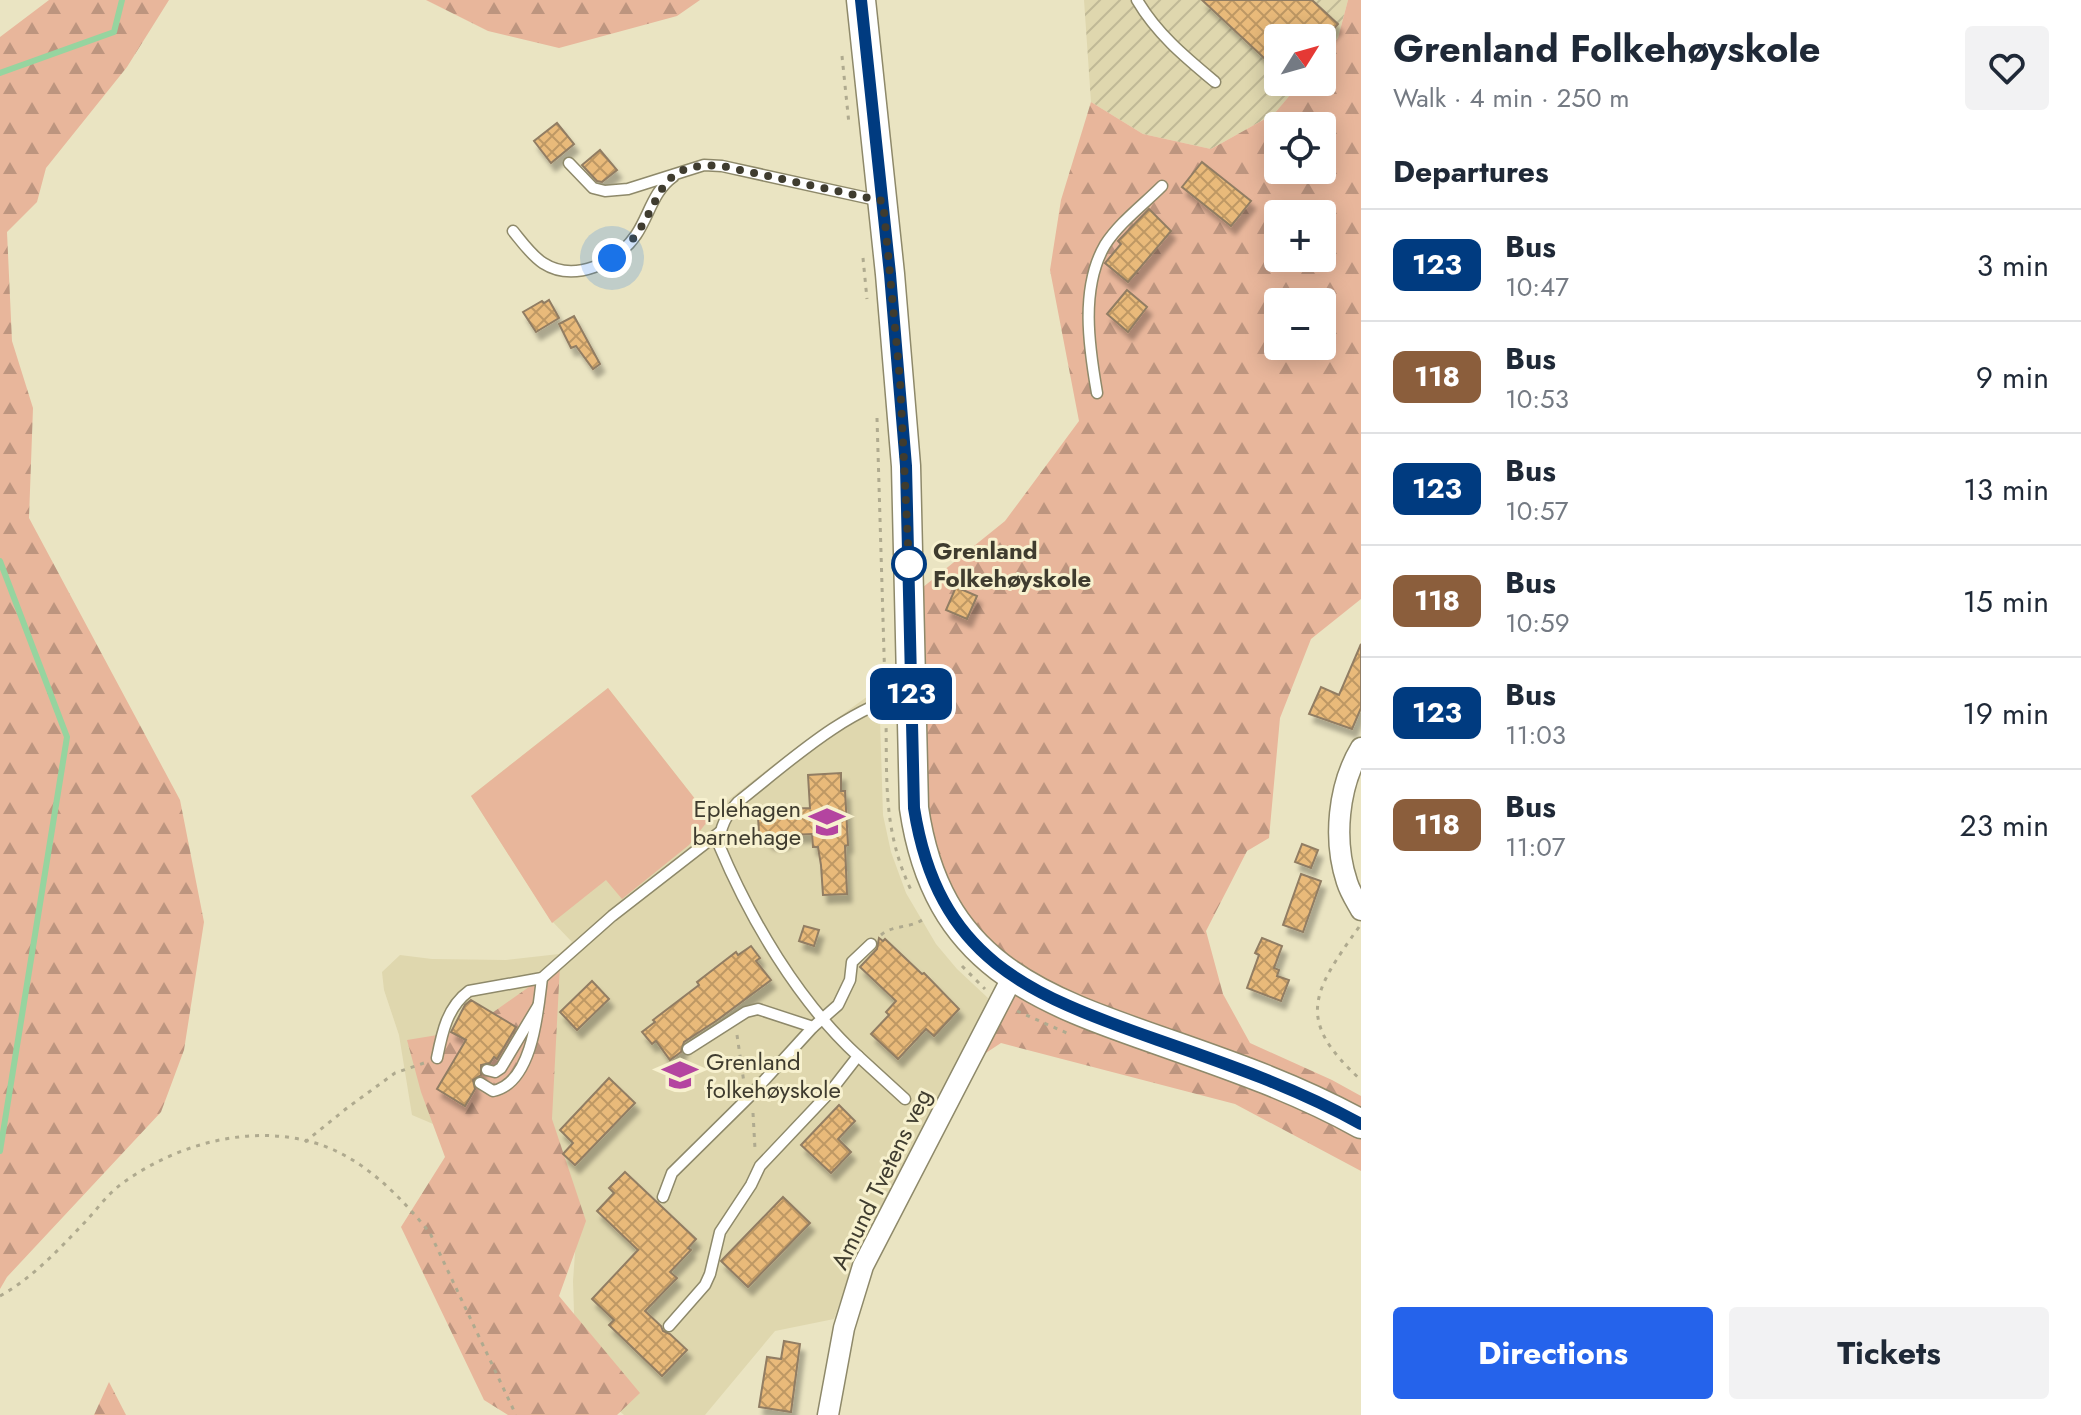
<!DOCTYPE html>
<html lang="en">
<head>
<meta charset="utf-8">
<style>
  body { margin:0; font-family:Jost,sans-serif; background:#f2f2f3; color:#1f2937; height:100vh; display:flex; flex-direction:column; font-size:30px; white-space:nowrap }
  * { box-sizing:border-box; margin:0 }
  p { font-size:26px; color:#747a83 }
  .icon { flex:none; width:44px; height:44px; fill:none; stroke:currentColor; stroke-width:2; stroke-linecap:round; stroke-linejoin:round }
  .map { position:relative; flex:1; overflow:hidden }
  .panel { display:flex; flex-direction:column; background:#fff; width:720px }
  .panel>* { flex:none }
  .badge { padding:0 16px; border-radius:12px; font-size:28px; line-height:52px }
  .needle { width:52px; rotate:53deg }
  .fabs { position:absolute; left:1264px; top:24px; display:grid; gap:16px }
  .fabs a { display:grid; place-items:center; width:72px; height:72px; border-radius:8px; background:#fff; box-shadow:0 4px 20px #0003; font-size:40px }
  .you { position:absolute; width:40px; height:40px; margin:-20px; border:6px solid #fff; border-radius:50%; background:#1a73e8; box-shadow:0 0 0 12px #1a73e833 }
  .map>.badge { position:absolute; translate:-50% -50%; box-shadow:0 0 0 4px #fff }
  h2 { padding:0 32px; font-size:30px; line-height:72px }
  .round { display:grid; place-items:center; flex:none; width:84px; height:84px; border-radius:8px; background:#f2f2f3 }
  .summary { display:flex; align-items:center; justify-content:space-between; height:136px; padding:0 32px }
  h1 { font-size:38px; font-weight:700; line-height:60px }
  .primary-button { display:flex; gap:16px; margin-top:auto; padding:16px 32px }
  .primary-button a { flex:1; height:92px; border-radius:8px; background:#2563eb; color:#fff; font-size:32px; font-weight:700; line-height:92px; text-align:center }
  .primary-button a+a { background:#f2f2f3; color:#1f2937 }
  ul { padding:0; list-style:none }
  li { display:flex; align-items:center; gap:24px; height:112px; padding:0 32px; border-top:2px solid #e0e1e3 }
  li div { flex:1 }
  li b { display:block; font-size:30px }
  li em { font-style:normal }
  li .badge { min-width:88px; font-weight:700; text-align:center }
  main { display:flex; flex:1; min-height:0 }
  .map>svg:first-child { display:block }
</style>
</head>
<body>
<main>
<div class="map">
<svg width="1361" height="1415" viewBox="0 0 1361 1415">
  <defs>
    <pattern id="industrial-furrows" width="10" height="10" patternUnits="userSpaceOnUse" patternTransform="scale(2)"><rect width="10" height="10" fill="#dfd7ae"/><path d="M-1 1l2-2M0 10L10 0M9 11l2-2" fill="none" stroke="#c0b996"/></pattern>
    <pattern id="forest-firs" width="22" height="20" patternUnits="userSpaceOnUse" patternTransform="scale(2)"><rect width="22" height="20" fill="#e8b69b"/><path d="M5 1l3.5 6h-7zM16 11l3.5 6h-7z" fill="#bd957f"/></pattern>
    <pattern id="building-cross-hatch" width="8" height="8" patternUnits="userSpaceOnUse" patternTransform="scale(2)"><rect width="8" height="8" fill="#e9ba7a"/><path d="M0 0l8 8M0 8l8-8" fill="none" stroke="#be9864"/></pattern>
    <filter id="shadow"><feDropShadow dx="4.5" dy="8" stdDeviation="2" flood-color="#0004"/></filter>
  </defs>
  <rect width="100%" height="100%" fill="#eae4c2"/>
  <!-- built -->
  <path fill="#dfd7ae" d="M608 688 710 818 723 804 773 765 879 688 883 815 891 852 906 893 936 944 957 969 988 998 984 1013 857 1255 834 1319 775 1331 705 1415H624L576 1373 573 1281 578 1212 520 1161 412 1115 399 1035 384 990 382 972 400 955 432 959 506 960 559 954 572 942 550 919 471 796Z"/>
  <!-- industrial -->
  <path fill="url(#industrial-furrows)" d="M1084 0H1348L1338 38 1322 57V38H1278V82H1301L1274 114 1211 149 1143 134 1091 102Z"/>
  <!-- forest -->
  <g fill="url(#forest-firs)" fill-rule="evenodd">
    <path d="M49 0H169L127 67 46 168 37 202 7 232 12 341 33 408 29 518 180 800 204 922 184 1050 161 1112 7 1277 0 1289V37Z"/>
    <path d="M426 0H700L677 16 559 48 488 31Z"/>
    <path d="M1348 0H1361V599L1311 639 1280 718 1269 838 1247 851 1206 931 1223 994 1250 1043 1332 1080 1361 1096V1171L1235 1104 1001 1043 969 1064 1019 979 961 924 918 826 912 596 1005 521 1079 421 1050 270 1061 200 1091 102 1143 134 1211 149 1274 114 1301 82H1322V57L1338 38ZM1278 126H1322V170H1278ZM1278 214H1322V258H1278ZM1278 302H1322V346H1278Z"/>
    <path d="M560 965 552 1119 586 1221 559 1296 640 1393 617 1415H508L484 1400 401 1227 445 1157 421 1092 407 1040 468 1030Z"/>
    <path d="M109 1382 126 1415H94Z"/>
  </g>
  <!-- park -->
  <path fill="#e8b69b" d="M608 688 710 818 689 845 622 899 606 880 552 923 471 796Z"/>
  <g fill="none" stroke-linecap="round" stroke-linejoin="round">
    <!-- stream -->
    <g stroke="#96d49f" stroke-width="6">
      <path d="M0 73 114 32 122 0"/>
      <path d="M0 561 67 737 0 1151"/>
    </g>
  </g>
  <!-- building -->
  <g fill="url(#building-cross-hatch)" stroke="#917d63" stroke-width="2" filter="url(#shadow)">
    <path d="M1202 0H1312L1338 24 1326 38H1278V71Z"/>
    <path d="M557 123 574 144 551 163 534 141Z"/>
    <path d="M600 150 617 170 602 182 597 181 582 165Z"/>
    <path d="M1202 162 1251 201 1231 226 1182 187Z"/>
    <path d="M1149 209 1171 231 1128 282 1105 263 1121 244 1118 241Z"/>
    <path d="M1127 290 1147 307 1128 332 1107 314Z"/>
    <path d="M549 300 559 318 536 332 523 312 542 301 544 303Z"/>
    <path d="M574 316 600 364 593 369 576 346 571 348 559 324Z"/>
    <path d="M956 587 977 596 967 619 946 610Z"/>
    <path d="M1361 644V708L1352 729 1309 714 1321 687 1339 695Z"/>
    <path d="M841 773V791H845L848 845 845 846 847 894 823 895 821 865 818 847H813L812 834 790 835 785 841 770 842 759 832 758 817 768 806 783 805 786 809 810 808 808 775Z"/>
    <path d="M1302 844 1318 850 1311 868 1295 862Z"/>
    <path d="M1301 874 1321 881 1303 932 1283 925Z"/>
    <path d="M804 926 819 930 814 946 799 941Z"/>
    <path d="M879 938 883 941 885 939 922 974 924 973 959 1009 934 1036 926 1029 898 1059 871 1034 889 1015 886 1012 896 1001 860 967 877 949Z"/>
    <path d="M1262 938 1282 946 1274 968 1279 970 1277 976 1289 980 1281 1001 1247 988 1259 955 1255 953Z"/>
    <path d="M751 946 760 958 756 961 771 980 716 1021 684 1042 681 1052 670 1060 656 1041 652 1044 642 1032 655 1022 653 1020 699 985 697 982 736 952 738 955Z"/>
    <path d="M592 981 609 999 577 1030 560 1012Z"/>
    <path d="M471 1000 516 1027 497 1059 494 1057 490 1063 481 1065V1075L473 1080 475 1089 465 1106 437 1089 466 1040 451 1032 465 1005Z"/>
    <path d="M609 1078 635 1103 575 1165 563 1154 573 1143 560 1130Z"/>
    <path d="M839 1105 855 1121 838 1139 851 1152 831 1173 801 1145Z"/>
    <path d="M625 1172 696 1239 688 1248 691 1250 670 1272 677 1278 645 1311 661 1326 663 1331 670 1334 687 1350 662 1376 609 1325 614 1320 592 1299 638 1250 597 1211 614 1193 609 1188Z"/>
    <path d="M783 1197 810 1223 748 1287 721 1261Z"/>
    <path d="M784 1341 800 1344 791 1412 759 1407 767 1357 781 1359Z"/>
  </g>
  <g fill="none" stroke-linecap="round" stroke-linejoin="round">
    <!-- lane casing -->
    <g stroke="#8e896a" stroke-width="13">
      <g id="lane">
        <path d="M1137 0C1157 34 1185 57 1215 82"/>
        <path d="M569 163 593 188 605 191 628 189 704 165 722 166 881 201"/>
        <path d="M513 231C522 242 531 255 543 263 574 283 617 263 636 235 649 216 653 191 673 177"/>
        <path d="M1097 393C1089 347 1080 288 1105 245 1119 223 1143 205 1162 186"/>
        <path d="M688 1049 746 1012 758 1009 813 1027"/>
        <path d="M858 1056 905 1099"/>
        <path d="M437 1058C442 1033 447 1007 469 991L542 978 612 916 720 832"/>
        <path d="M487 1070 495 1072 501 1068 538 1006"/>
        <path d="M480 1083 493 1091C533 1083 538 1010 542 978"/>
        <path d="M663 1197 672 1173 750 1096 813 1027 838 1005 850 980 852 962 871 944"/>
        <path d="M669 1326 705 1285 710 1274 720 1232 751 1185 760 1166 830 1092 858 1056C798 1001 750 919 719 845 720 827 726 815 738 802 790 761 844 710 909 693"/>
      </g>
    </g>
    <!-- street casing -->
    <g stroke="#8e896a" stroke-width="23">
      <g id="street">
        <path d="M1361 748C1338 786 1333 840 1347 882 1350 892 1356 901 1361 910"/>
        <path d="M828 1415 844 1328 863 1266 1012 978"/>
      </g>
    </g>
    <!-- secondary casing -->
    <g stroke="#8e896a" stroke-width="31">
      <path id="secondary" d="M861 0 890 274 906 466 914 808C937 964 1036 998 1169 1044 1235 1067 1300 1090 1361 1124"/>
    </g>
    <!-- path -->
    <g stroke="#afaa8f" stroke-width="3" stroke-dasharray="4 6" stroke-linecap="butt">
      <path d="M842 56 849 124"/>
      <path d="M863 258 867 299"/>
      <path d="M877 418 885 686"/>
      <path d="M886 718C887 781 883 831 911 890"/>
      <path d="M1359 927C1312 993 1295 1020 1361 1080"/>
      <path d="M881 935C894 924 911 929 925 918"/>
      <path d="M962 966 985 989"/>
      <path d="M1017 1011 1069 1034"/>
      <path d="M737 1035 744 1083"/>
      <path d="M753 1113 755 1149"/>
      <path d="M305 1142 347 1108 395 1073 424 1063"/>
      <path d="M0 1296C34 1277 60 1248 87 1220 97 1209 108 1194 120 1185 179 1141 264 1119 334 1150 373 1168 404 1201 430 1233L516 1415"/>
    </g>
    <!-- lane -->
    <use href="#lane" stroke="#fff" stroke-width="10"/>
    <!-- street -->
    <use href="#street" stroke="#fff" stroke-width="20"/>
    <!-- secondary -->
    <use href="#secondary" stroke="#fff" stroke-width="28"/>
  </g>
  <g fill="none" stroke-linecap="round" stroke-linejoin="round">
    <!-- line casing -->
    <g stroke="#fff" stroke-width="18">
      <path id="line" d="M861 0 890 274 906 466 914 808C938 959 1027 994 1158 1040 1227 1064 1296 1088 1361 1124"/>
    </g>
    <!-- line -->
    <use href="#line" stroke="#003b80" stroke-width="12"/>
    <!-- walk -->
    <path stroke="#3f3c2f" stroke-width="8" stroke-dasharray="0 14.4" d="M612 258C620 251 629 245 635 236 664 197 657 161 722 166L883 201 900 380 909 564"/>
  </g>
  <!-- icons -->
  <defs>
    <g id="school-bare" transform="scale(2.76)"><path d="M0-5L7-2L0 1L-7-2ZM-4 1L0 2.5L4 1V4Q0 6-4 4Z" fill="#b444a0" stroke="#f7f1cf" stroke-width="2.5" paint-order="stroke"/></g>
  </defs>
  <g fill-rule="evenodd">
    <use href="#school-bare" x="827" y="822"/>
    <use href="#school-bare" x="680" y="1075"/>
  </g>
  <!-- markers -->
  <circle fill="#fff" stroke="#003b80" stroke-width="4" cx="909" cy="564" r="16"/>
  <g text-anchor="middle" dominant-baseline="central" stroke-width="6" stroke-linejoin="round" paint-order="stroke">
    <!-- stop labels -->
    <g font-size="24" font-weight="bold" fill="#3f3c2f" stroke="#f7f1cf" text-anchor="start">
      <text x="933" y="550">Grenland<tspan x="933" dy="28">Folkehøyskole</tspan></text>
    </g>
    <!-- poi labels -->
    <g font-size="24" fill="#3f3c2f" stroke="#f7f1cf" text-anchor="end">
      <text x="801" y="808">Eplehagen<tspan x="801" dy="28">barnehage</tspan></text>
      <text x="706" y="1061" text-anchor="start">Grenland<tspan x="706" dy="28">folkehøyskole</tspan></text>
    </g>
    <!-- street labels -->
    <g font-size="24" fill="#3f3c2f" stroke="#f7f1cf">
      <text transform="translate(881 1179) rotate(-64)">Amund Tvetens veg</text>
    </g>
  </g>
</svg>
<div class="fabs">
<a><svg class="needle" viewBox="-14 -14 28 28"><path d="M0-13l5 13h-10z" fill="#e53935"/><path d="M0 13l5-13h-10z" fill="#747a83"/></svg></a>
<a><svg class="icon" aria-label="locate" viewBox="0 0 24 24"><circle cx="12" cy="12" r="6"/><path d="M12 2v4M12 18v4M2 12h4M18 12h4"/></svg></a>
<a>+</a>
<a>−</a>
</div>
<div class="you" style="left:612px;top:258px"></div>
<b class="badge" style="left:911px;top:694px;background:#003b80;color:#fff">123</b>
</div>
<section class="panel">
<div class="summary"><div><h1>Grenland Folkehøyskole</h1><p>Walk · 4 min · 250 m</p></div><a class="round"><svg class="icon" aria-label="heart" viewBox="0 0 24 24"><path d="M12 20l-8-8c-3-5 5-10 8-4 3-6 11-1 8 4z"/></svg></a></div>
<h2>Departures</h2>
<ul>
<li><span class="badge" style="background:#003b80;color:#fff">123</span><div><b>Bus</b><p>10:47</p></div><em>3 min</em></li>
<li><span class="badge" style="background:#8b5e3c;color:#fff">118</span><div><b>Bus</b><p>10:53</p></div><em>9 min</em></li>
<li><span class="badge" style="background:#003b80;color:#fff">123</span><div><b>Bus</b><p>10:57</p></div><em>13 min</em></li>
<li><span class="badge" style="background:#8b5e3c;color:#fff">118</span><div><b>Bus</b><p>10:59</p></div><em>15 min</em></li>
<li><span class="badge" style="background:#003b80;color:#fff">123</span><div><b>Bus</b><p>11:03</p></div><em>19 min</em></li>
<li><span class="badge" style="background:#8b5e3c;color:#fff">118</span><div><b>Bus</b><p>11:07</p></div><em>23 min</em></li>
</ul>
<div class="primary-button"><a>Directions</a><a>Tickets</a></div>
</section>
</main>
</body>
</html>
